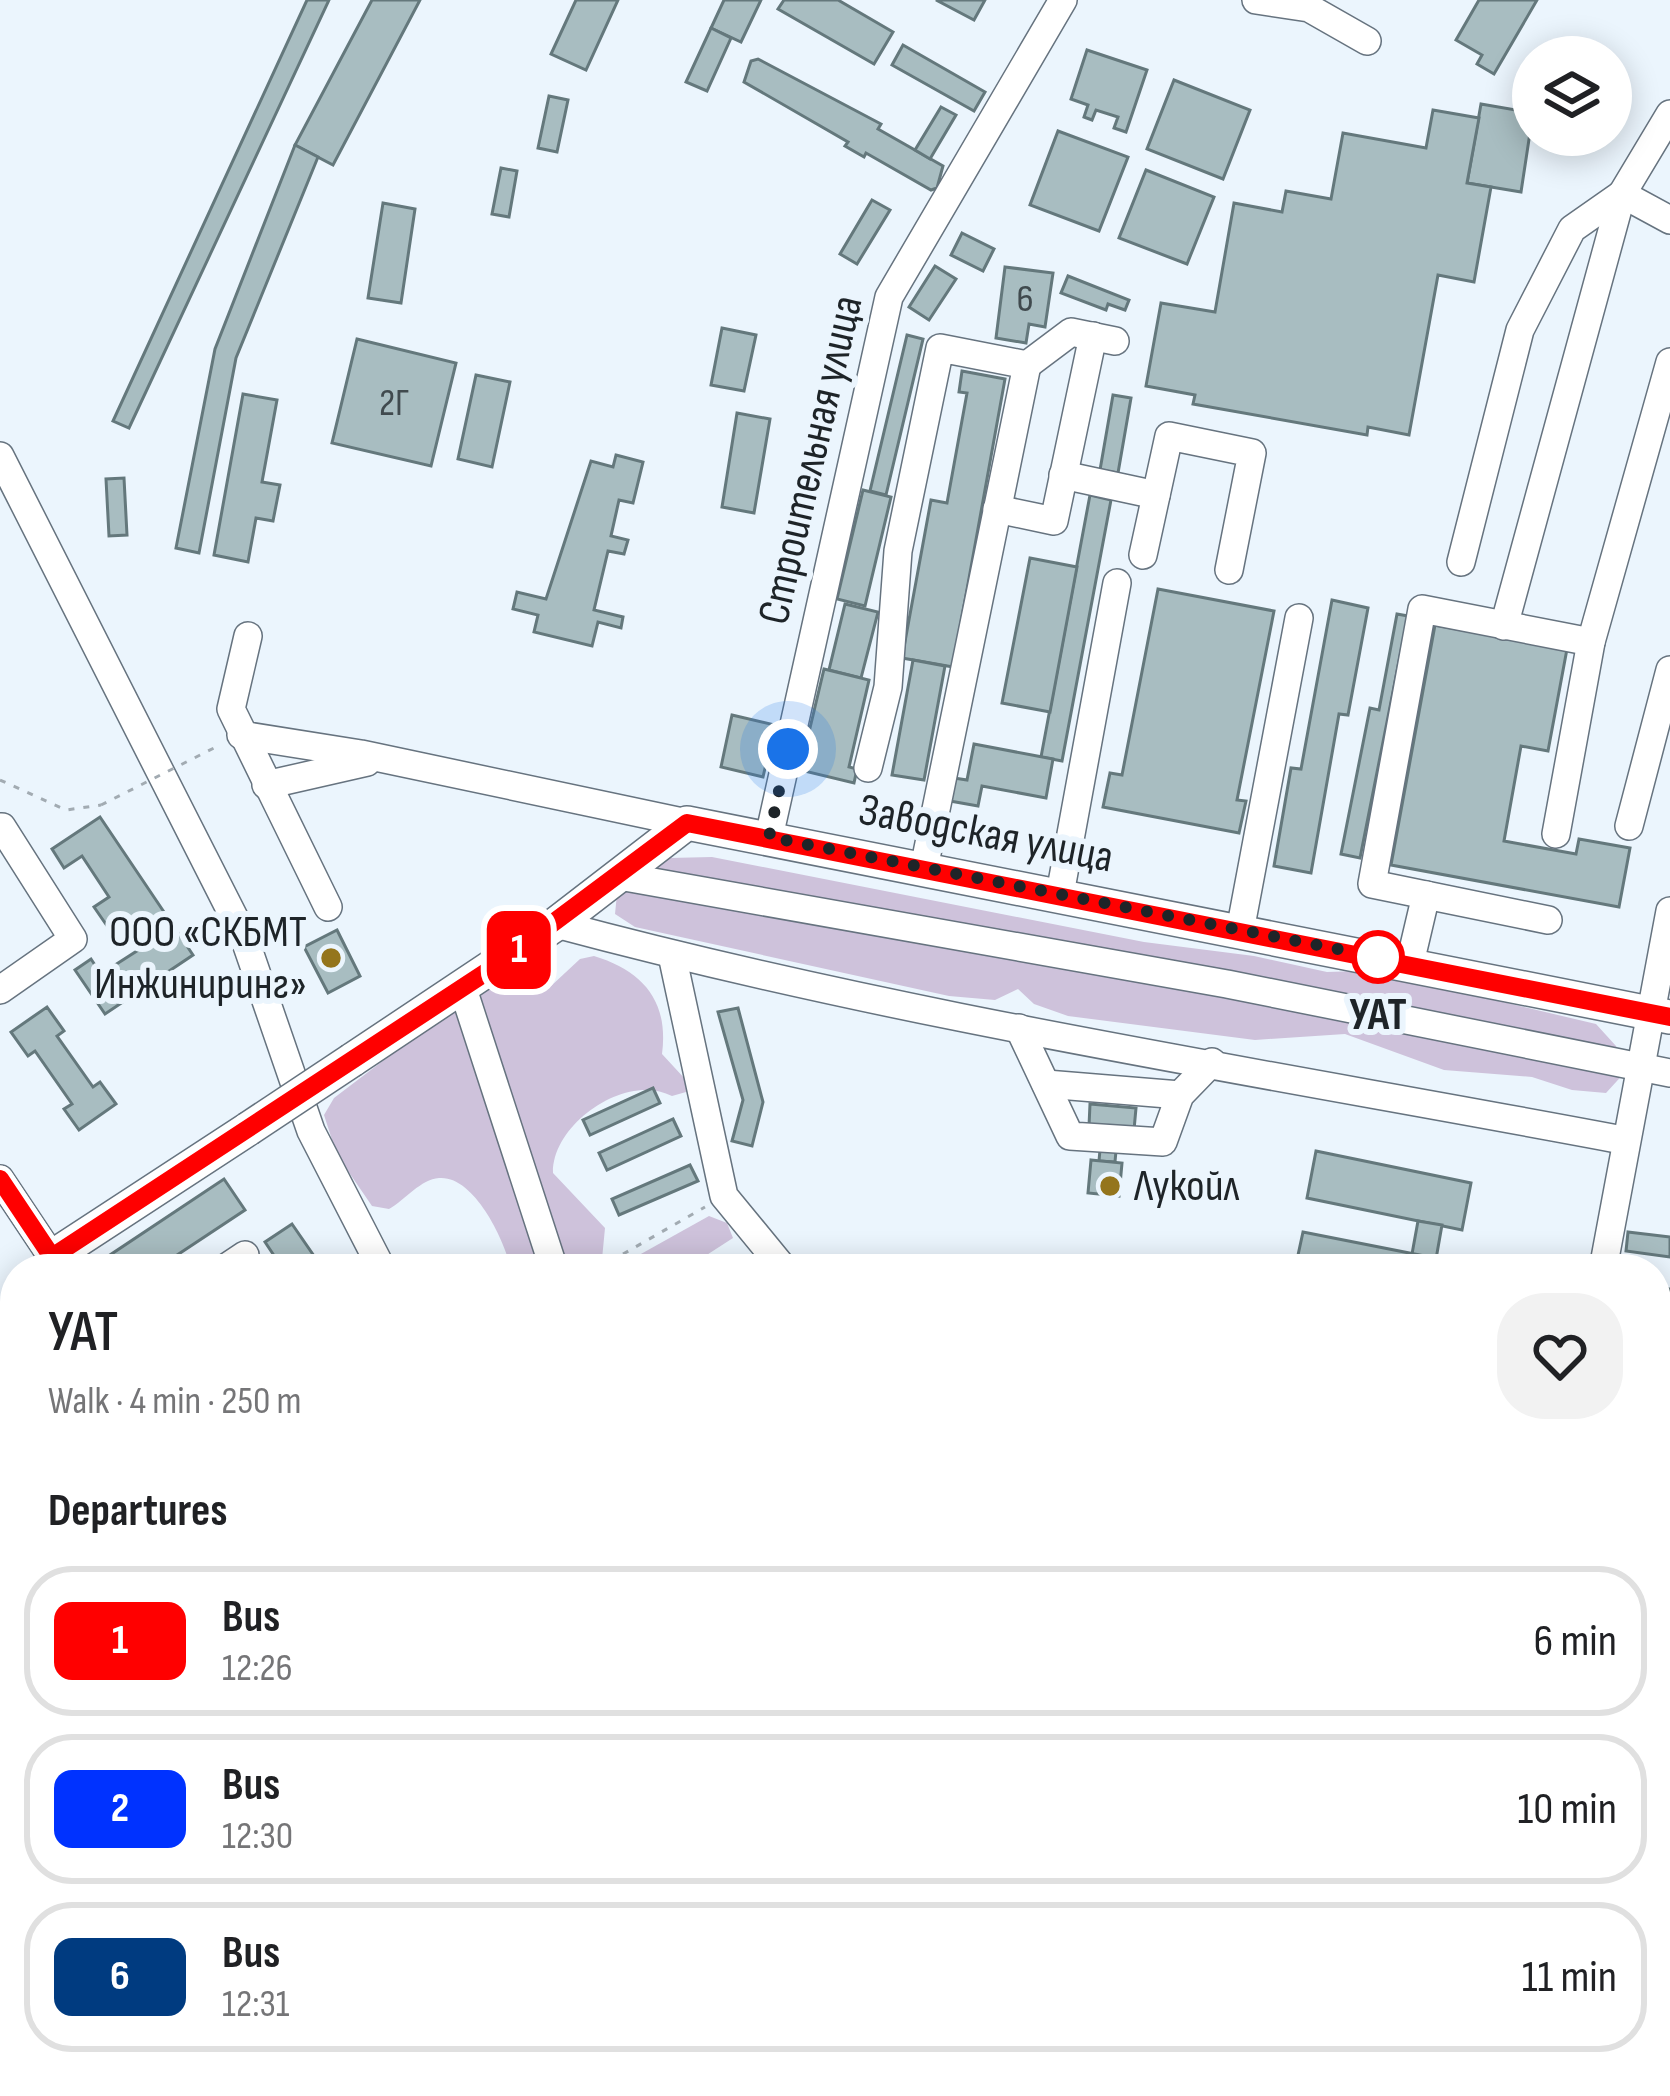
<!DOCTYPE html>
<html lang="en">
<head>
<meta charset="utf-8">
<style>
  body { margin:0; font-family:"Sofia Sans Condensed",sans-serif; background:#f2f2f2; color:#202124; height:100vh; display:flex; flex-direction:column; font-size:45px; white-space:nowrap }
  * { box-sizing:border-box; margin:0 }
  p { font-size:39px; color:#757577 }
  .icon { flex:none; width:66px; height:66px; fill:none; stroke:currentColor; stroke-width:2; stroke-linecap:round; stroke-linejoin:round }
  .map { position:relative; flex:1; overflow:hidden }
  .side { position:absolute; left:0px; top:1254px; width:1671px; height:843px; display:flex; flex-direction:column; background:#fff; border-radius:48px 48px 0 0; box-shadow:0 6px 30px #0003 }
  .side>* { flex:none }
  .badge { padding:0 24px; border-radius:18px; font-size:42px; line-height:78px }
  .tools { position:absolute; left:1512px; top:36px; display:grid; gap:24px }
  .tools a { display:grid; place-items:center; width:120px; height:120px; border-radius:50%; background:#fff; box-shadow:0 6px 30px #0003; font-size:60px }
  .you { position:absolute; width:60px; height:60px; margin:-30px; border:9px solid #fff; border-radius:50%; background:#1a73e8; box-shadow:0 0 0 18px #1a73e833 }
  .map>.badge { position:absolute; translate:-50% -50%; box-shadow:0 0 0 6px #fff }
  h2 { padding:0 48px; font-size:45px; line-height:108px }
  .round { display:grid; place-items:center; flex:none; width:126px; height:126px; border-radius:48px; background:#f2f2f2 }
  .headline { display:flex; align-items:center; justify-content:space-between; height:204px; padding:0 48px }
  h1 { font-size:57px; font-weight:600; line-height:90px }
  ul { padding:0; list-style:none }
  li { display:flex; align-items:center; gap:36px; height:150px; margin:0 24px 18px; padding:0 24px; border:6px solid #e0e0e0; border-radius:48px }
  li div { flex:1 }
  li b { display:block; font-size:45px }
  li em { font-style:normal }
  li .badge { min-width:132px; font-weight:700; text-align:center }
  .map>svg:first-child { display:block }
</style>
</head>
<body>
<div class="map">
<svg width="1670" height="2096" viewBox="0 0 1670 2096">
  <rect width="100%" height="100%" fill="#ebf5fd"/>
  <!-- green -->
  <g fill="#cec2db">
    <path d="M712 857 1144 942 1254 956 1327 972 1358 971 1469 994 1596 1024 1616 1046 1627 1070 1606 1093 1572 1090 1532 1077 1444 1070 1345 1034 1255 1040 1068 1016 1034 1004 1018 989 995 1000 949 996 635 927 615 914 617 894 669 858Z"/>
    <path d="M594 956C643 971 669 1001 662 1054L686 1080V1092L672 1096C627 1072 552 1123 553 1173L605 1228 602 1259 588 1269 510 1265C503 1237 473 1175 439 1178 421 1179 405 1200 389 1209L372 1206 337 1155 324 1115 334 1098 476 990 551 986 580 959Z"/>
    <path d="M709 1216 727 1223 733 1238 685 1269H614Z"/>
    <path d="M1670 1846V2030L1656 2012V1851Z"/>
    <path d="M510 2082H624L617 2096H507Z"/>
    <path d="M845 2082H1015L1020 2096H853Z"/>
    <path d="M1048 2082H1207L1195 2086 1192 2096H1055Z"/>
    <path d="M1478 2082H1565L1591 2096H1461Z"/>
  </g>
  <!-- building -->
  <g fill="#a8bdc1" stroke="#64787c" stroke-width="3">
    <path d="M307 0H329L129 428 113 421Z"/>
    <path d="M372 0H420L333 165 295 145Z"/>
    <path d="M576 0H618L586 70 551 54Z"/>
    <path d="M724 0H761L741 42 711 28Z"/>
    <path d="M784 0H838L893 32 874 64 778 9Z"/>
    <path d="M936 0H985L974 20Z"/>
    <path d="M1479 0H1537L1494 74 1477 64 1482 55 1456 40Z"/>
    <path d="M711 28 731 38 707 91 686 82Z"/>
    <path d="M903 45 985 92 974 111 892 65Z"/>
    <path d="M1087 50 1147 70 1126 132 1114 128 1118 117 1096 110 1092 120 1084 117 1088 105 1071 99Z"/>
    <path d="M758 59 881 124 878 129 943 166 937 188 931 190 866 153 864 157 845 146 848 142 744 82 751 61Z"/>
    <path d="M1174 80 1250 110 1223 179 1147 149Z"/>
    <path d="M549 96 568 100 557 152 538 148Z"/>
    <path d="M1481 104 1533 113 1521 192 1467 183Z"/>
    <path d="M941 107 956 115 930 159 915 150Z"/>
    <path d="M1433 110 1479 118 1467 183 1491 187 1474 282 1438 275 1409 435 1368 427 1367 435 1193 404 1195 395 1146 386 1161 303 1215 312 1234 203 1282 212 1286 191 1331 199 1343 133 1426 148Z"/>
    <path d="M1058 131 1128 157 1099 231 1030 205Z"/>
    <path d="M295 145 318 157 236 358 199 553 176 548 215 349Z"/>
    <path d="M501 168 517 171 509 217 492 214Z"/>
    <path d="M1146 170 1214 197 1187 264 1119 238Z"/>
    <path d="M872 200 890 210 857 264 840 254Z"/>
    <path d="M383 203 415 209 401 303 368 298Z"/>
    <path d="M962 233 994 249 983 271 951 255Z"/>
    <path d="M935 266 956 279 929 320 909 307Z"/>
    <path d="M1005 267 1053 273 1045 327 1029 324 1026 343 996 338Z"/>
    <path d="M1068 276 1129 300 1125 310 1108 304 1106 310 1061 293Z"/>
    <path d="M722 328 756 335 744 391 711 385Z"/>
    <path d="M907 335 923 339 886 495 870 491Z"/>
    <path d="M357 339 456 363 431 466 332 443Z"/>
    <path d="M962 371 1005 379 953 667 902 658 931 500 947 503 967 393 959 392Z"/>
    <path d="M476 375 510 382 492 467 458 459Z"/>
    <path d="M243 394 277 400 262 482 280 485 273 521 256 518 248 562 214 555Z"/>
    <path d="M1113 395 1131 398 1118 473 1100 470Z"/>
    <path d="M737 413 770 419 754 513 722 507Z"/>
    <path d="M616 455 643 462 633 503 619 500 611 536 628 540 624 554 608 551 594 610 623 617 621 628 598 622 592 646 534 632 538 615 513 609 517 592 546 599 591 461 613 467Z"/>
    <path d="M124 478 127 535 109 536 106 479Z"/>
    <path d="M863 490 891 497 865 606 837 599Z"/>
    <path d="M1090 495 1111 500 1062 761 1041 757Z"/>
    <path d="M1030 558 1077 567 1050 712 1002 703Z"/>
    <path d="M1158 589 1274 611 1237 800 1246 801 1239 833 1103 807 1110 773 1122 775Z"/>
    <path d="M1332 600 1368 608 1348 715 1339 714 1311 873 1274 866 1291 768 1301 769Z"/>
    <path d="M845 604 878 612 861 678 829 670Z"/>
    <path d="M1397 614 1408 616 1360 858 1341 854 1370 708 1379 710Z"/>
    <path d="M1435 625 1567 649 1548 751 1521 746 1504 841 1576 854 1579 839 1630 848 1619 907 1391 865Z"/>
    <path d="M913 660 945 666 924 780 892 775Z"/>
    <path d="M824 669 869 680 849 767 857 769 854 783 800 770Z"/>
    <path d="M732 715 775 725 763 777 721 767Z"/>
    <path d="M974 744 1053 759 1046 798 982 786 978 806 950 801 954 778 967 780Z"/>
    <path d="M100 817 193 955 105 1014 75 970 91 959 101 974 143 947 127 923 112 933 94 907 109 897 82 856 64 868 52 849Z"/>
    <path d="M337 930 360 976 328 993 304 947Z"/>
    <path d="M47 1007 64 1031 57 1036 93 1087 100 1082 116 1104 79 1130 64 1109 72 1104 35 1051 28 1056 11 1032Z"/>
    <path d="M738 1008 763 1102 752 1146 732 1141 743 1100 718 1012Z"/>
    <path d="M653 1088 660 1103 590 1135 583 1120Z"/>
    <path d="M1090 1104 1136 1108 1134 1130 1118 1129 1115 1162 1099 1161 1102 1127 1089 1126Z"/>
    <path d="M673 1119 681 1136 607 1170 599 1153Z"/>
    <path d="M1316 1151 1471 1183 1462 1230 1307 1198Z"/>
    <path d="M1091 1160 1122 1163 1119 1196 1088 1193Z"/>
    <path d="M690 1165 698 1181 619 1215 612 1199Z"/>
    <path d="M224 1179 245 1210 156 1269H120L110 1255Z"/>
    <path d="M1418 1221 1442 1225 1436 1259 1412 1254Z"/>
    <path d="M292 1224 323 1269H270L279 1263 265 1242Z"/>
    <path d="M1303 1232 1470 1265 1469 1269H1295Z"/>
    <path d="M1628 1232 1670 1237V1257L1626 1251Z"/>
    <path d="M1656 1288 1670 1289V1328L1656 1327Z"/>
    <path d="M1656 1361 1670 1362V1399L1656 1398Z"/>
    <path d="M0 1530 15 1552V1585L0 1595Z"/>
    <path d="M15 1671V1775L0 1753V1681Z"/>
  </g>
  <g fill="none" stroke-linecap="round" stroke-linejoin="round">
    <!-- minor casing -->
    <g stroke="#66737f" stroke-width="30">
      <g id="minor">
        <path d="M1256 0 1309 8 1367 41"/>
        <path d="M1622 194 1670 220"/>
        <path d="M1027 365 1071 332 1115 341"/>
        <path d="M0 456 244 937 311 1131 382 1269"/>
        <path d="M1063 475 1156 495"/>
        <path d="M997 509 1054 521 1093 336"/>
        <path d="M1143 555 1169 436 1252 453 1229 570"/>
        <path d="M1461 562 1520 330 1572 229 1622 194"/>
        <path d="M1504 626 1622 194 1670 114"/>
        <path d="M248 636 231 709 328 907"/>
        <path d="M241 735 361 754 687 823"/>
        <path d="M868 768 888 687 898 551 940 348 1027 365 924 868"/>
        <path d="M266 785 367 762"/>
        <path d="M1629 826 1670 670"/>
        <path d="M1556 834 1591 642 1670 362"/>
        <path d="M769 837 889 297 1063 0"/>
        <path d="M619 876 1227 984 1670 1073"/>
        <path d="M1060 894 1117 583"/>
        <path d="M1548 920 1372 884 1422 609 1591 642"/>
        <path d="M556 924C906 1018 1267 1073 1623 1140"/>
        <path d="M1240 931 1299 618"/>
        <path d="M672 955 724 1196 784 1269"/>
        <path d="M1410 963 1426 895"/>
        <path d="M463 989 554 1269"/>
        <path d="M0 990 73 939 2 827"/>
        <path d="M1019 1028 1070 1136 1163 1142 1180 1095 1212 1062"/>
        <path d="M1046 1084 1180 1095"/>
        <path d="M0 1179 52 1257"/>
        <path d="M224 1269 245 1255"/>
        <path d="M1603 1269 1670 911"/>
        <path d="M0 1357 15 1379"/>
        <path d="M0 1625 15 1614"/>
        <path d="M1656 1820 1670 1812"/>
        <path d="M0 1981 15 1971"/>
        <path d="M487 2082V2096"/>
        <path d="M792 2082 799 2096"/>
        <path d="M899 2082 905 2096"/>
      </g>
    </g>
    <!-- major casing -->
    <g stroke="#66737f" stroke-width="36">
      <g id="major">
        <path d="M352 1060 556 924 687 823 1670 1017"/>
        <path d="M60 1269 52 1257 248 1129"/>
        <path d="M375 2096 396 2082"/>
      </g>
    </g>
    <!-- path -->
    <g stroke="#a2abb2" stroke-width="3" stroke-dasharray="6 9" stroke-linecap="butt">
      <path d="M0 780 66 810 101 805"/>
      <path d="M597 1269 705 1207"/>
      <path d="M426 2096 447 2082"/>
    </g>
    <!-- minor -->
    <use href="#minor" stroke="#fff" stroke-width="27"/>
    <!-- major -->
    <use href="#major" stroke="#fff" stroke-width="33"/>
    <!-- rail -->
    <path stroke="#767e84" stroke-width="6" stroke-dasharray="24 12" stroke-linecap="butt" d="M0 1836 15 1825"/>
    <!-- major-bridge casing -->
    <g stroke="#66737f" stroke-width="36" stroke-linecap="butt">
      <path id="major-bridge" d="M248 1129 352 1060"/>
    </g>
    <!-- path-bridge -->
    <path stroke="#a2abb2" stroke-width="3" stroke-dasharray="6 9" stroke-linecap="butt" d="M101 805 216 747"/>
    <!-- major-bridge -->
    <use href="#major-bridge" stroke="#fff" stroke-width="33"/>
  </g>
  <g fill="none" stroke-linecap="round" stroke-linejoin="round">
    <!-- line casing -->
    <g stroke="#fff" stroke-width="27">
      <path id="line" d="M0 1179 52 1257 494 967 687 823 1670 1017"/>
    </g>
    <!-- line -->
    <use href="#line" stroke="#f00" stroke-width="18"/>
    <!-- walk -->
    <path stroke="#1e2428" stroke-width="12" stroke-dasharray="0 21.6" d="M788 749 769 837 1378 957"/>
  </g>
  <!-- markers -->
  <circle fill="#fff" stroke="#f00" stroke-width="6" cx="1378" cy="957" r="24"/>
  <g fill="#94751c" stroke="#ebf5fd" stroke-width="4.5">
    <circle cx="331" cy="958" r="12"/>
    <circle cx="1110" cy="1186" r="12"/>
  </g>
  <g text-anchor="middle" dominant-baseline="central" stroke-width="12" stroke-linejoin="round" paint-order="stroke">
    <!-- number labels -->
    <g font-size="39" fill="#404a4e">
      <text x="1025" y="299">6</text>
      <text x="394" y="403">2Г</text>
    </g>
    <!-- street labels -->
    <g font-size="45" fill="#1e2428" stroke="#ebf5fd">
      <text transform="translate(811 460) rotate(-77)">Строительная улица</text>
      <text transform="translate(986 834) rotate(11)">Заводская улица</text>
    </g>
    <!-- poi labels -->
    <g font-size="45" fill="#1e2428" stroke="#ebf5fd" text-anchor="end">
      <text x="307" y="932">ООО «СКБМТ<tspan x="307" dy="52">Инжиниринг»</tspan></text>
      <text x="1134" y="1186" text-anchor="start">Лукойл</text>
    </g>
    <!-- stop labels -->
    <g font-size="45" font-weight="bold" fill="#1e2428" stroke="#ebf5fd">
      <text x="1378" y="1015">УАТ</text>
    </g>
  </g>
</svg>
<div class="tools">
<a><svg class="icon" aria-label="layers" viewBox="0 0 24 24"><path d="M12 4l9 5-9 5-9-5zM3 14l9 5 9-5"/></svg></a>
</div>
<div class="you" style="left:788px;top:749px"></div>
<b class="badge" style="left:519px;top:950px;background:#f00;color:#fff">1</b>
<section class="side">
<div class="headline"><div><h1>УАТ</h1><p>Walk · 4 min · 250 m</p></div><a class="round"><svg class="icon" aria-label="heart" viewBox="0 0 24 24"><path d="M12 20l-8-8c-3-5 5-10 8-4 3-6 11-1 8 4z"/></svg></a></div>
<h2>Departures</h2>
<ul>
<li><span class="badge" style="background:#f00;color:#fff">1</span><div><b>Bus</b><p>12:26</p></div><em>6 min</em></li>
<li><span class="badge" style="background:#0032ff;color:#fff">2</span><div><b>Bus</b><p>12:30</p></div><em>10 min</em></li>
<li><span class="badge" style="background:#003b80;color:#fff">6</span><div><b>Bus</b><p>12:31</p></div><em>11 min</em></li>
</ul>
</section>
</div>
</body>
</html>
